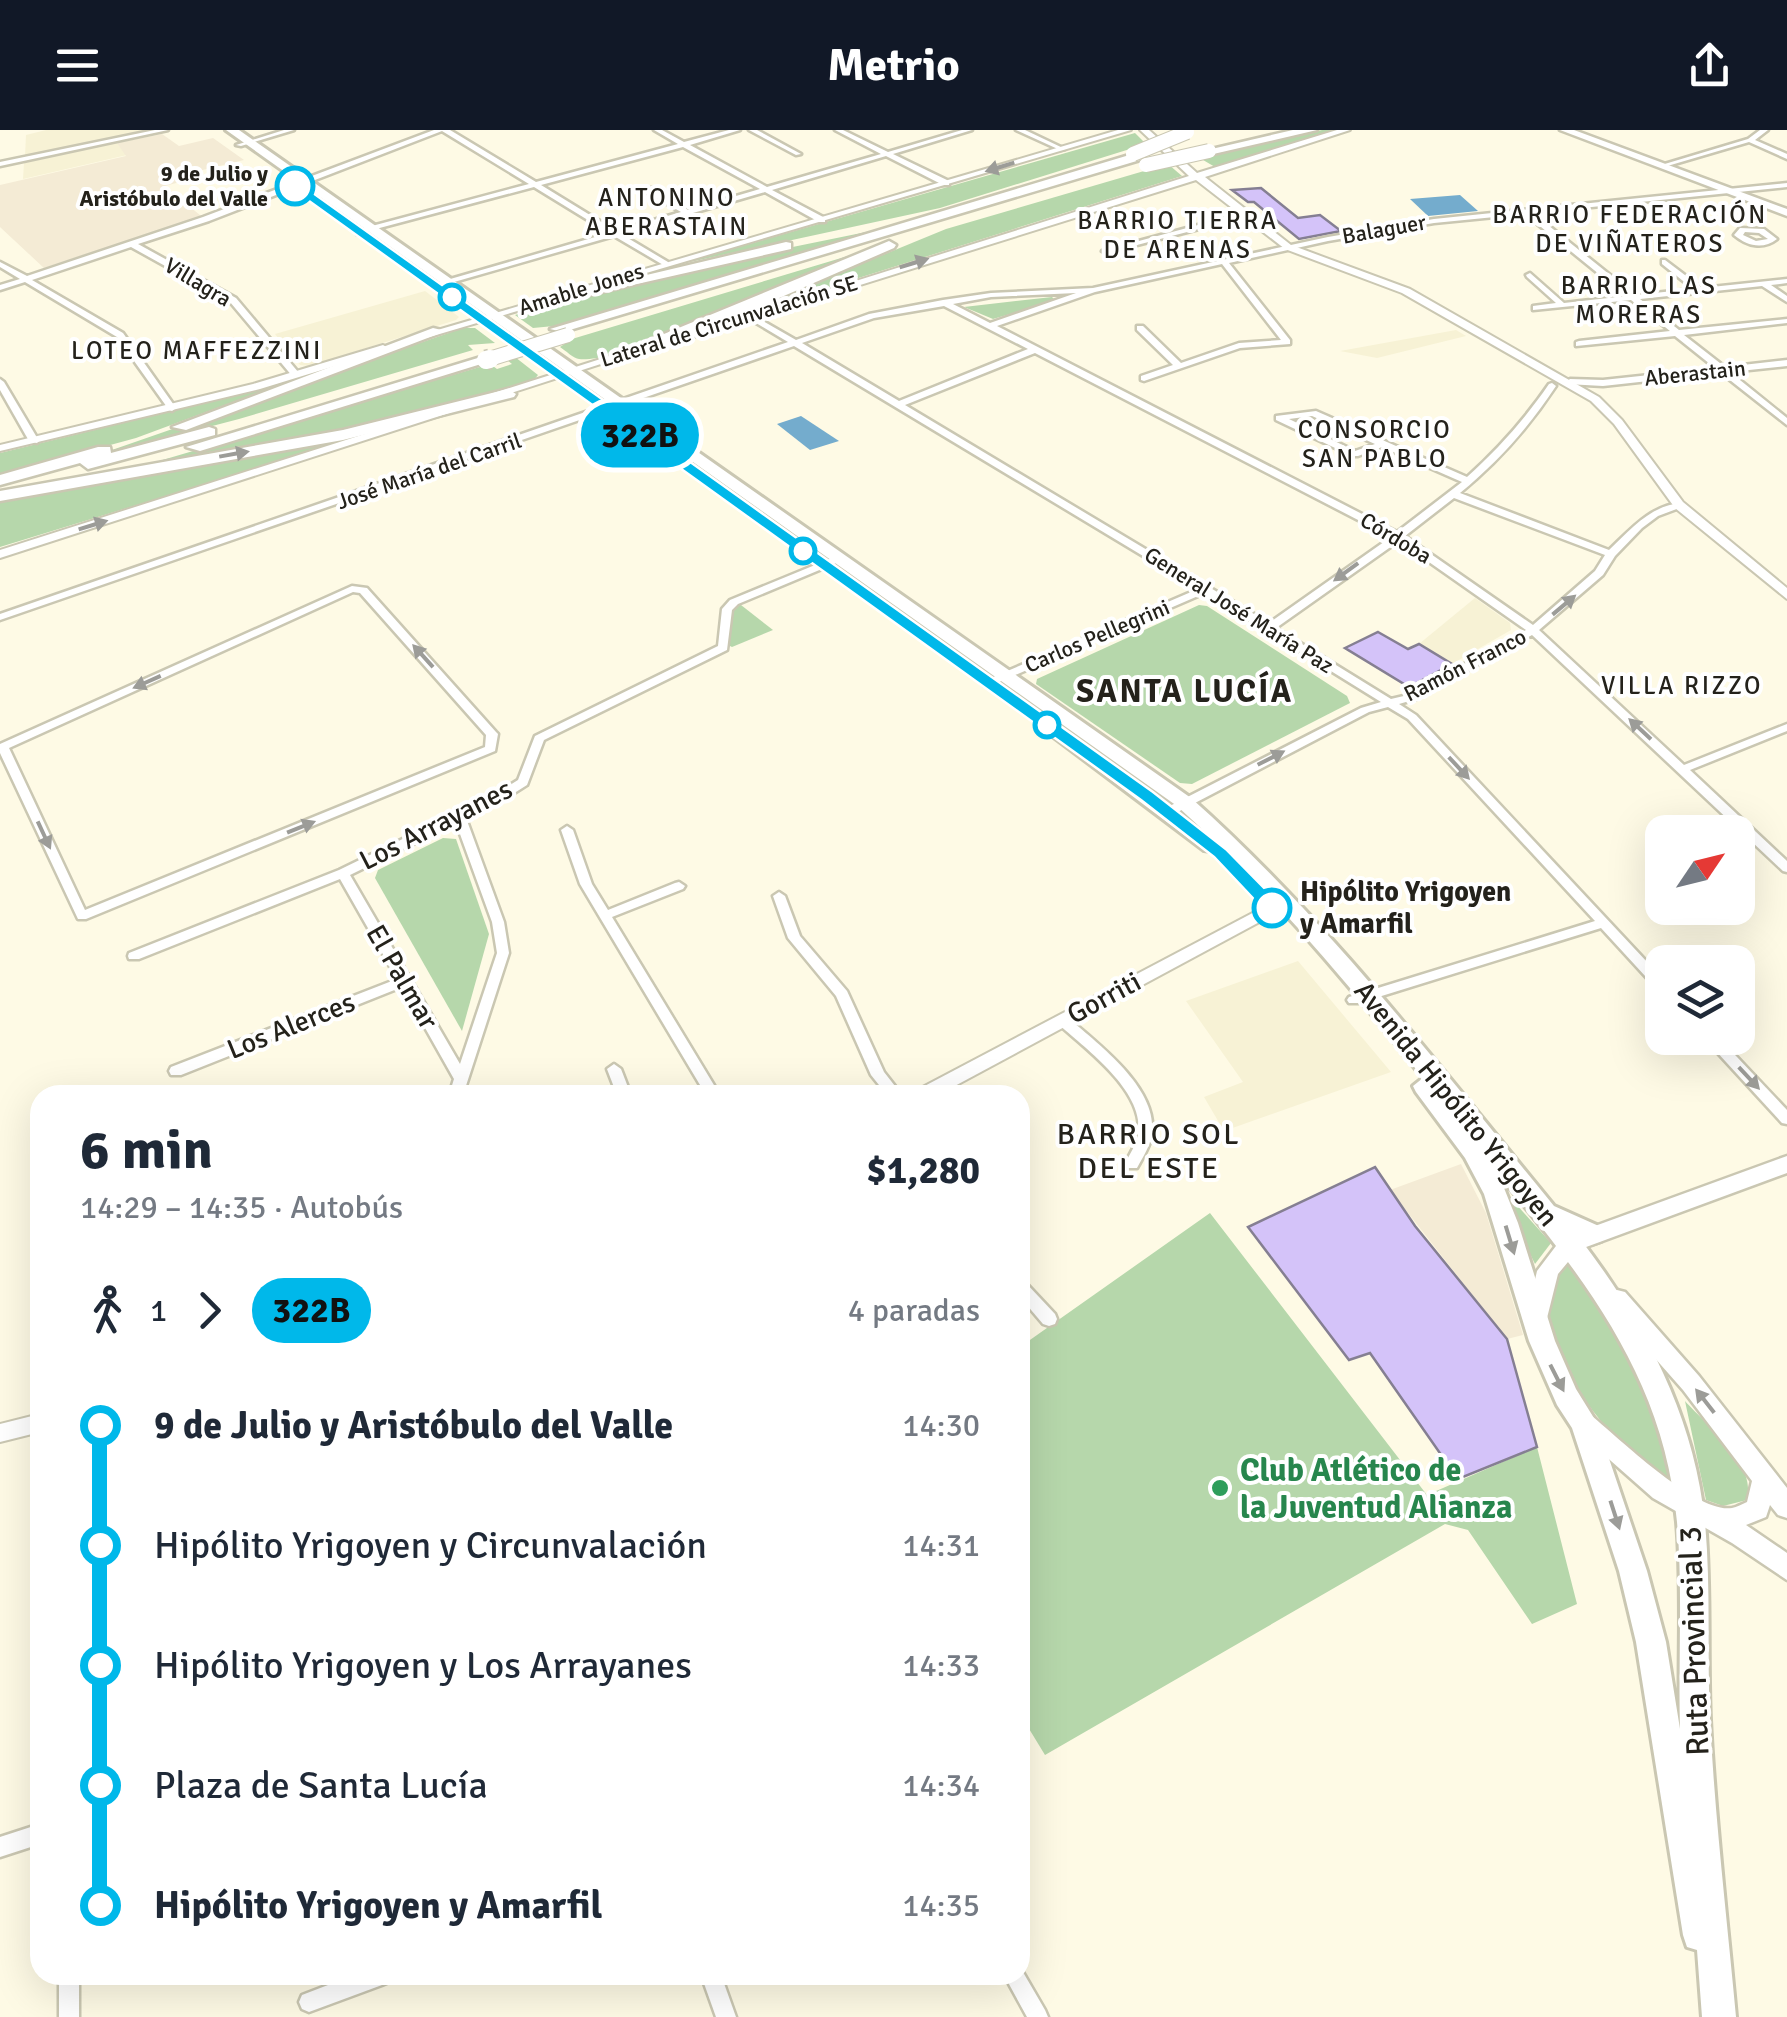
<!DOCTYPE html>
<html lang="es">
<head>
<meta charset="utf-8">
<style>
  body { margin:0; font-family:Signika,sans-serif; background:#f6f6f7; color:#1f2937; height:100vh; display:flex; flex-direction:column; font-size:38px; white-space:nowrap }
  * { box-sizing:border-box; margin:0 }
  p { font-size:32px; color:#747a83 }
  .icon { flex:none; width:55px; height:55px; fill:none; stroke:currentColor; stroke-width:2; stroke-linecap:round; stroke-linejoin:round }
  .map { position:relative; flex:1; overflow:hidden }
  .details { position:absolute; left:30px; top:955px; width:1000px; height:900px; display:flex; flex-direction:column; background:#fff; border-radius:30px; box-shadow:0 10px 40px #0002 }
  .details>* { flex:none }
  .badge { padding:0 20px; border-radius:32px; font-size:35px; line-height:65px }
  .needle { width:65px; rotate:55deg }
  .fabs { position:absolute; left:1645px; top:685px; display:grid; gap:20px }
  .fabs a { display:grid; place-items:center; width:110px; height:110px; border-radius:20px; background:#fff; box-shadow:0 10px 40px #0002; font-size:50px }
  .map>.badge { position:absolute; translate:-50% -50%; box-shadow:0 0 0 5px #fff }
  .legs { display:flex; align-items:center; gap:15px; height:110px; padding:0 50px; font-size:32px }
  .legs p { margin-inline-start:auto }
  .head { display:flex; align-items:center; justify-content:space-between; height:170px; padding:0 50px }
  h1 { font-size:55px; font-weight:800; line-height:75px }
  ul { padding:0 50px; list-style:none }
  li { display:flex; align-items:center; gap:35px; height:120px; font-size:38px }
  li i { display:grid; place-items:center; width:15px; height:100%; margin:0 12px; background:currentColor }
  li i::after { content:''; width:25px; height:25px; margin:-12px; border:8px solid; border-radius:50%; background:#fff }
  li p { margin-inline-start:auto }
  li:first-child i { background:linear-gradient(#0000 50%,currentColor 0) }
  li:last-child i { background:linear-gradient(currentColor 50%,#0000 0) }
  header { display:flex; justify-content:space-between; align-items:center; height:130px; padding:0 50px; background:#111827; color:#fff; font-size:45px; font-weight:800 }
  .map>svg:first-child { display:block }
</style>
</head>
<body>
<header><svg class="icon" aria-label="menu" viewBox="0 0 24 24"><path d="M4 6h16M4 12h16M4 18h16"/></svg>Metrio<svg class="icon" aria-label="share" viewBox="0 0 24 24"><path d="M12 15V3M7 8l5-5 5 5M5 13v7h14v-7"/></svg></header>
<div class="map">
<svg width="1787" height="1887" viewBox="0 0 1787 1887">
  <rect width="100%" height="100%" fill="#fefae5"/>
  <!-- built -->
  <g fill="#f7f2d5">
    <path d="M46 0H148L25 26 26 5Z"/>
    <path d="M117 13 127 25 23 49 24 33Z"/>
    <path d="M425 161 459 187 456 190 309 236 300 235 275 204Z"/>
    <path d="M1456 200 1466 206 1377 228 1340 221Z"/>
    <path d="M1475 468 1510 493 1511 500 1452 534 1419 514Z"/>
    <path d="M1298 831 1391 942 1224 1001 1204 967 1243 952 1186 871Z"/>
  </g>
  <!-- industrial -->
  <g fill="#f4ebd5">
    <path d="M162 4 179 16 213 8 244 30 186 44 191 49 165 56 201 86 44 138 0 97V55L126 26 117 13Z"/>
    <path d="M1461 1034 1486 1083 1523 1205 1507 1209 1390 1060Z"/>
  </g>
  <!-- green -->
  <g fill="#b6d7ab">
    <path d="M1322 0H1339L1215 37 1198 27Z"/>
    <path d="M1135 3 1146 14 940 78 676 135Z"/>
    <path d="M1168 34 1182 46 722 191 946 99Z"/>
    <path d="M871 101 554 196 533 198 515 185 622 152Z"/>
    <path d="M891 113C836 136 624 235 579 229 574 229 565 220 560 217L572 209Z"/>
    <path d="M1052 167 1056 171 993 189 964 177Z"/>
    <path d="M463 198H475L495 213 468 215 473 220 239 289 86 329Z"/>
    <path d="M515 227 538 245 534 250 371 298 142 336 490 234 497 239 512 234 507 230Z"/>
    <path d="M279 255 136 308 0 345V323Z"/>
    <path d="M365 305 0 417V371Z"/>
    <path d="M738 475H741L773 500 732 517 726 514 732 481Z"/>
    <path d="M1199 475 1207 476 1347 566 1350 573 1192 654 1180 653 1036 554 1037 549Z"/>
    <path d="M443 708 456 709 489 804 462 901 375 748 378 740Z"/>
    <path d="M1507 1064 1551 1113 1535 1134 1530 1124Z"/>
    <path d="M1210 1083 1427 1365 1537 1317 1577 1474 1532 1494 1468 1400 1445 1394 1045 1625 1020 1584V1217Z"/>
    <path d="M1573 1130 1643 1243 1671 1351C1614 1326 1499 1184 1573 1130Z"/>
    <path d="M1685 1271C1707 1296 1757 1333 1747 1370L1723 1376 1706 1370Z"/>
  </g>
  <!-- water -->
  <g fill="#74accd">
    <path d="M1460 65 1478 81 1428 86 1410 69Z"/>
    <path d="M801 286 839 311 810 320 777 294Z"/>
  </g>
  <!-- building -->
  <g fill="#d4c3f9" stroke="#857f92" stroke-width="2.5">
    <path d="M1261 58 1298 88 1320 85 1341 101 1299 109 1254 72H1248L1232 60Z"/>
    <path d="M1378 502 1408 519 1419 514 1452 534 1409 557 1345 518Z"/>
    <path d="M1375 1037 1415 1096 1507 1209 1537 1317 1458 1349 1370 1223 1349 1230 1248 1097Z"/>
  </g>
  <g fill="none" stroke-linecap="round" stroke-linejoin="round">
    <!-- minor casing -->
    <g stroke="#cac7b2" stroke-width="5">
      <g id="minor">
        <path d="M155 0H168L0 36V32Z"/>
        <path d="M284 0H294L241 16 236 15Z"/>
        <path d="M434 0H450L536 52 678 14 654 0H662L684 12 729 0H740L690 15 767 57 881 24 835 0H843L888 22 962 0H972L893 24 949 51V55H943L886 26 772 60 825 88V92H819L765 62 621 104 668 132 669 134 665 136 614 106 433 158V154L609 103 534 57 357 104V100L529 54 442 1 209 91 138 114 236 168 299 243V247H293L230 172 131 117 32 150 123 203 176 278 172 281 169 280 117 207 25 152 0 160V155L20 149 0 137V132L27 146 203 87ZM683 17 760 59 688 80 652 58H646V62L681 82 616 101 541 55Z"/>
        <path d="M749 0H757L801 24 796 25Z"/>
        <path d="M1016 0H1025L1065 19 1060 20Z"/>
        <path d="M1760 0H1768L1755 10 1787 24V29L1749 12 1664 37 1658 36 1748 9Z"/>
        <path d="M1787 53V57L1533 83 1635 165 1693 159 1662 134V130H1665L1702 158 1787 149V153L1771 155 1787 166V172L1762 156 1640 169 1679 200 1787 189V193L1684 205 1725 237 1787 230V236L1730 242 1787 288V295L1721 243 1603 256 1567 254 1566 252 1570 249 1603 250 1715 238 1675 206 1576 216V212L1579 211 1670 201 1631 170 1533 180V176L1556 173 1527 147 1526 145 1530 143 1564 173 1626 166 1525 84 1434 93 1328 111 1229 133 1290 210V214L1240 218 1144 251 1141 250V246L1173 235 1137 200V196H1143L1181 233 1239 213 1281 210 1222 134 1095 162 997 196 1397 402 1462 352 1382 317 1358 326H1352L1276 290V286L1316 281 1467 347C1498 319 1525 289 1549 254L1552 253 1556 256C1529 297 1498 332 1460 363L1609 420C1631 399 1651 375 1682 373V377L1658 386 1642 398 1615 426 1603 445 1539 500 1684 635 1787 594V601L1690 640 1787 731V742L1783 741 1532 505 1416 569 1399 574 1416 585 1662 848V861L1657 859 1601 798 1359 873H1349L1347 870 1349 867 1595 791 1408 589 1388 577 1369 582 1172 685H1164L1162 682 1164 679 1361 578 1381 572 1205 463 992 555H984V551L1198 459 794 216 0 490V484L788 212 746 187 745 185 749 183 796 210 869 184 943 170 991 163 1093 158 1328 107 1434 89ZM1076 163 990 193 953 174 991 167ZM944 176 1028 219 899 271 802 213 874 188ZM1035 223 1391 407 1269 493 905 275ZM1312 286 1375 314 1355 321 1289 289ZM1454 368 1605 425 1595 441 1533 495 1405 406ZM1399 411 1526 500 1408 565 1391 569 1276 498Z"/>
        <path d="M1246 82 1250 84 1249 86 1106 123 1102 121Z"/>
        <path d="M1740 98 1764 99 1777 109C1763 120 1747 116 1734 105ZM1745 102 1759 103 1768 109 1756 111 1743 105Z"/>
        <path d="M0 249 4 252 39 311 37 313 29 311 0 260Z"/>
        <path d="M837 426 842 429 841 431 738 474 732 480 727 520 544 610 527 655 505 669 466 688 504 792 509 823 463 965H449L454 949 402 857 181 945H171L169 941 171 937 397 849 340 749 139 829H129L128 826 129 823 339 740 497 663 518 650 535 606 718 516 722 479 730 470ZM456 693 492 792 497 823 460 934 350 745Z"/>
        <path d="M352 456 367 458 496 602 498 604 495 621 86 789H78L0 623V614ZM353 462 360 463 486 605 485 617 85 780 9 618Z"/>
        <path d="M567 696 573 700 592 754 608 780 675 753 679 752 685 756 683 759 612 787 720 965H706L580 754 561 700Z"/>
        <path d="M779 762 785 766 800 806 847 861 884 942 902 965H887L871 945 836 866 788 808 773 766Z"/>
        <path d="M1062 885 1067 887C1097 913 1157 957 1152 1002 1151 1015 1143 1027 1137 1038H1127L1125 1034C1129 1025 1136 1015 1138 1005 1146 962 1086 919 1057 893L1055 890Z"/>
        <path d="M1704 908H1719L1787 980V994L1782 993Z"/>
        <path d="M614 934 621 939 631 965H617L607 939Z"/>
        <path d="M1020 1150 1025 1152 1055 1184 1057 1189 1055 1194 1049 1196 1043 1194 1020 1167Z"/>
        <path d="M40 1694V1714L0 1727V1707Z"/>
        <path d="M1020 1837 1045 1880 1048 1887H1027L1004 1845H1020Z"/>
        <rect x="59" y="1845" width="20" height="42"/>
        <path d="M354 1845H392L389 1852 382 1855 309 1882 302 1879 299 1872 302 1865Z"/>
        <path d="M701 1845H721L736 1887H716Z"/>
      </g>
    </g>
    <!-- tertiary casing -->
    <g stroke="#cac7b2" stroke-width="4">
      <g id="tertiary">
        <path d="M1118 0H1131L426 208 417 206Z"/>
        <path d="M1140 0H1149L1197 43 1337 0H1350L1205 47 1291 115 1410 159 1599 267 1622 290 1683 372 1787 458V469L1675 378 1614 294 1591 271 1402 163 1285 119 1196 50 668 215 659 213 1189 46Z"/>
        <path d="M383 215 388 218 387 220 260 259 0 321V315L253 254Z"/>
        <path d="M635 218 644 220 0 428V420Z"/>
        <path d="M1285 766 1291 767 1293 771 1291 775 938 965H914L917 960Z"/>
        <path d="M40 1284V1302L0 1312V1294Z"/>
      </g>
    </g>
    <!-- secondary casing -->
    <g stroke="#cac7b2" stroke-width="5">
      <g id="secondary">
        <path d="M1560 0H1574L1787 79V86Z"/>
        <path d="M1787 1026V1043L1578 1120 1558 1144 1545 1196 1537 1199 1529 1196 1526 1189 1537 1141 1562 1108Z"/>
        <path d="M1617 1160 1625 1162 1699 1246 1787 1358V1388L1778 1385 1770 1375 1766 1387 1746 1395 1787 1423V1450L1732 1413 1653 1368 1577 1301 1573 1294 1577 1287 1585 1284 1593 1287C1620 1309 1697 1384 1732 1378 1737 1377 1742 1374 1747 1372L1752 1351 1683 1260 1609 1176 1606 1169 1609 1162Z"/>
      </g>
    </g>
    <!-- primary casing -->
    <g stroke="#cac7b2" stroke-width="6">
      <path id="primary" d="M226 0H239L1191 668C1327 789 1438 935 1554 1076L1601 1097 1604 1104 1601 1111 1592 1114 1581 1110C1645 1194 1694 1285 1705 1392 1711 1458 1707 1524 1710 1590 1715 1690 1727 1788 1736 1887H1702L1697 1820 1687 1817 1683 1805 1636 1512 1619 1441 1572 1298 1557 1275 1529 1211 1484 1064 1465 1028 1416 962 1413 956 1423 948C1359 867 1294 789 1220 716L1211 721 1204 720 1046 601 1055 595 1061 597 1202 699 1177 676ZM1498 1043C1586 1151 1664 1248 1677 1392 1683 1461 1678 1530 1680 1599L1666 1512 1647 1441 1597 1293 1576 1259 1555 1211 1518 1093Z"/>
    </g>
    <!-- motorway casing -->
    <g stroke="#cac7b2" stroke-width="5">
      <g id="motorway">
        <path d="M1293 0H1317L1209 25 1203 21Z"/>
        <path d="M1136 23 1142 27 1140 30 563 202 550 199Z"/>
        <path d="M889 111 896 115 894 118 740 185 626 228 613 225Z"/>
        <path d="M786 112 791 113V119L531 178 524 174Z"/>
        <path d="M433 198 446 201 186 300 172 297Z"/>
        <path d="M481 227 494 230 200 321 186 317Z"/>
        <path d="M508 259 516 264 514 267 343 310 0 371V361L343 300Z"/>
        <path d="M209 297 215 299V305L88 339 80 333 0 355V345L98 317H110L111 323Z"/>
      </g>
    </g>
    <!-- minor -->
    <use href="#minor" fill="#fff" fill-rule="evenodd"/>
    <!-- tertiary -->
    <use href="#tertiary" fill="#fff" fill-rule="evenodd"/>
    <!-- secondary -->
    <use href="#secondary" fill="#fff" fill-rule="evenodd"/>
    <!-- primary -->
    <use href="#primary" fill="#fff" fill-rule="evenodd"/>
    <!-- motorway -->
    <use href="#motorway" fill="#fff" fill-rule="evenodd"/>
    <!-- motorway-bridge-far1 casing -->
    <g stroke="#cac7b2" stroke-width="16" stroke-linecap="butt">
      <g id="motorway-bridge-far1">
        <path d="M1133 24 1187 2"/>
        <path d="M1146 35 1209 21"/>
        <path d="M486 230 568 205"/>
      </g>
    </g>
    <!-- motorway-bridge casing -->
    <g stroke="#cac7b2" stroke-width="21" stroke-linecap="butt">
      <path id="motorway-bridge" d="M486 230 490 229"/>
    </g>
    <!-- motorway-bridge-far1 -->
    <use href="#motorway-bridge-far1" stroke="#fff" stroke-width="14"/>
    <!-- motorway-bridge -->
    <use href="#motorway-bridge" stroke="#fff" stroke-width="18"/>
  </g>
  <!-- one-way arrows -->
  <defs><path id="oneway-solid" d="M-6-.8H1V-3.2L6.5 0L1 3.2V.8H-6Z" transform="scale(2.5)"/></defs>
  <g fill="#9c9c98">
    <use href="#oneway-solid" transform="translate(1000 37) rotate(163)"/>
    <use href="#oneway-solid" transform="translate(914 133) rotate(-17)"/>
    <use href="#oneway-solid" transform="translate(234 324) rotate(-10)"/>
    <use href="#oneway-solid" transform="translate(93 395) rotate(-17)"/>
    <use href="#oneway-solid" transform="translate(1346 442) rotate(144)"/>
    <use href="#oneway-solid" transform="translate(1564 475) rotate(-40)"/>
    <use href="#oneway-solid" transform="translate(423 526) rotate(-132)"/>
    <use href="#oneway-solid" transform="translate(147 552) rotate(156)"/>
    <use href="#oneway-solid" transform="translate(1640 599) rotate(-137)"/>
    <use href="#oneway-solid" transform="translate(1271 628) rotate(-27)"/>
    <use href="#oneway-solid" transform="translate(1459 638) rotate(47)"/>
    <use href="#oneway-solid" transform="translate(301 697) rotate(-22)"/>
    <use href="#oneway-solid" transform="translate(44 705) rotate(65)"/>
    <use href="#oneway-solid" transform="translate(1749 948) rotate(47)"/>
    <use href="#oneway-solid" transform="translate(1510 1110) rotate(73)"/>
    <use href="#oneway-solid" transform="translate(1557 1248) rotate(63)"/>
    <use href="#oneway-solid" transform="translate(1705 1271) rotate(-128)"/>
    <use href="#oneway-solid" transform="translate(1615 1385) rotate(72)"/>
  </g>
  <!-- line-1 -->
  <path fill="#00b8ea" stroke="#fff" stroke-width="2.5" d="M291 53H299L1153 662 1227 720 1279 773V782H1266L1214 727 1141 670 291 58Z"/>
  <!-- markers -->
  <g fill="#fff" stroke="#00b8ea" stroke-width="5">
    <circle cx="295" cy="56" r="18"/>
    <circle cx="452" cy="167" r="12"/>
    <circle cx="803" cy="421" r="12"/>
    <circle cx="1047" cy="595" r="12"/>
    <circle cx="1272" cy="778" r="18"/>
  </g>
  <circle fill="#2e9e5b" stroke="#fff" stroke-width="4" cx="1220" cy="1358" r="10"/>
  <g text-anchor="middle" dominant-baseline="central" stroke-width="8" stroke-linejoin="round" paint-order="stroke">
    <!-- far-stop labels -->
    <g font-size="22" font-weight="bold" fill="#24221b" stroke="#fff" text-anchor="end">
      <text x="268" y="43">9 de Julio y<tspan x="268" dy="25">Aristóbulo del Valle</tspan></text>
    </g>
    <!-- far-street labels -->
    <g font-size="22" fill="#24221b" stroke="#fff">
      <text transform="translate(1384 99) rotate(-10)">Balaguer</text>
      <text transform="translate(198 152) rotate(31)">Villagra</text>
      <text transform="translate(581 159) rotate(-17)">Amable Jones</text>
      <text transform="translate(729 191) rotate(-17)">Lateral de Circunvalación SE</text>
      <text transform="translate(1695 243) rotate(-6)">Aberastain</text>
      <text transform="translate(429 341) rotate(-19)">José María del Carril</text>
      <text transform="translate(1396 408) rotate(31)">Córdoba</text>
      <text transform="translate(1239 480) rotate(32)">General José María Paz</text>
      <text transform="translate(1097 506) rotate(-23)">Carlos Pellegrini</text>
      <text transform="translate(1465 535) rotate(-27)">Ramón Franco</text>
    </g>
    <!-- far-neighbourhood labels -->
    <g font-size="25" letter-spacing="2.5" fill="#24221b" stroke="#fff">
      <text x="667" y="67">ANTONINO<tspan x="667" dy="29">ABERASTAIN</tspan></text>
      <text x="1630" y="84">BARRIO FEDERACIÓN<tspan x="1630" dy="29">DE VIÑATEROS</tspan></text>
      <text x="1178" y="90">BARRIO TIERRA<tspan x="1178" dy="29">DE ARENAS</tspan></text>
      <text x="1639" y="155">BARRIO LAS<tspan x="1639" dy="29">MORERAS</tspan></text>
      <text x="197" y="220">LOTEO MAFFEZZINI</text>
      <text x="1375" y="299">CONSORCIO<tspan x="1375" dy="29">SAN PABLO</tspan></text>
      <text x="1682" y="555">VILLA RIZZO</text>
    </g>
    <!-- street labels -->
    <g font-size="28" fill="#24221b" stroke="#fff">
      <text transform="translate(436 695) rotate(-27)">Los Arrayanes</text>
      <text transform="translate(402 847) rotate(60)">El Palmar</text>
      <text transform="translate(1104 868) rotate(-28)">Gorriti</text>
      <text transform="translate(291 896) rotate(-22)">Los Alerces</text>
      <text transform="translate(1456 974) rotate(51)">Avenida Hipólito Yrigoyen</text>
    </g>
    <!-- stop labels -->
    <g font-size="28" font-weight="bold" fill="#24221b" stroke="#fff" text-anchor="start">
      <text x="1300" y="762">Hipólito Yrigoyen<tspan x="1300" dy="32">y Amarfil</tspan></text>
    </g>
    <!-- neighbourhood labels -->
    <g font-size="30" letter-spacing="2.5" fill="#24221b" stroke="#fff">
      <text x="1149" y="1004">BARRIO SOL<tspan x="1149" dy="34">DEL ESTE</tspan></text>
    </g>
    <!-- far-district labels -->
    <g font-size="32" font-weight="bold" letter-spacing="2.5" fill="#24221b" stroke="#fff">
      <text x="1185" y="561">SANTA LUCÍA</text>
    </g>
    <!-- near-leisure labels -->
    <g font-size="32" font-weight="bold" fill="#27864d" stroke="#fff" text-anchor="start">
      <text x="1240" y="1340">Club Atlético de<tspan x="1240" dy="37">la Juventud Alianza</tspan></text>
    </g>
    <!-- near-street labels -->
    <g font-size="32" fill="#24221b" stroke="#fff">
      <text transform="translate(1694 1511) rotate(-92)">Ruta Provincial 3</text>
    </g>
  </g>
</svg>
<div class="fabs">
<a><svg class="needle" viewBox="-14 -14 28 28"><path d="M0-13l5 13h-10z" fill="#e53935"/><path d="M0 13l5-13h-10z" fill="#747a83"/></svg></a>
<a><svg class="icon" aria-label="layers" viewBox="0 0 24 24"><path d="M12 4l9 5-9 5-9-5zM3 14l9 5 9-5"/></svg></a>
</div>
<b class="badge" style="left:640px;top:305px;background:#00b8ea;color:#111">322B</b>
<section class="details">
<div class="head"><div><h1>6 min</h1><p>14:29 – 14:35 · Autobús</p></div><b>$1,280</b></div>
<div class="legs"><svg class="icon" aria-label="walk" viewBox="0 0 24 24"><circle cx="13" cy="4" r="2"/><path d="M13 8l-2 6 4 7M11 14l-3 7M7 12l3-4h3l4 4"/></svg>1<svg class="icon" aria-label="forward" viewBox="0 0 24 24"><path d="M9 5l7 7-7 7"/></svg><b class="badge" style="background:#00b8ea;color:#111">322B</b><p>4 paradas</p></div>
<ul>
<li><i style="color:#00b8ea"></i><b>9 de Julio y Aristóbulo del Valle</b><p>14:30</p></li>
<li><i style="color:#00b8ea"></i><span>Hipólito Yrigoyen y Circunvalación</span><p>14:31</p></li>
<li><i style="color:#00b8ea"></i><span>Hipólito Yrigoyen y Los Arrayanes</span><p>14:33</p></li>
<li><i style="color:#00b8ea"></i><span>Plaza de Santa Lucía</span><p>14:34</p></li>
<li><i style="color:#00b8ea"></i><b>Hipólito Yrigoyen y Amarfil</b><p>14:35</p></li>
</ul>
</section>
</div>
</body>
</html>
